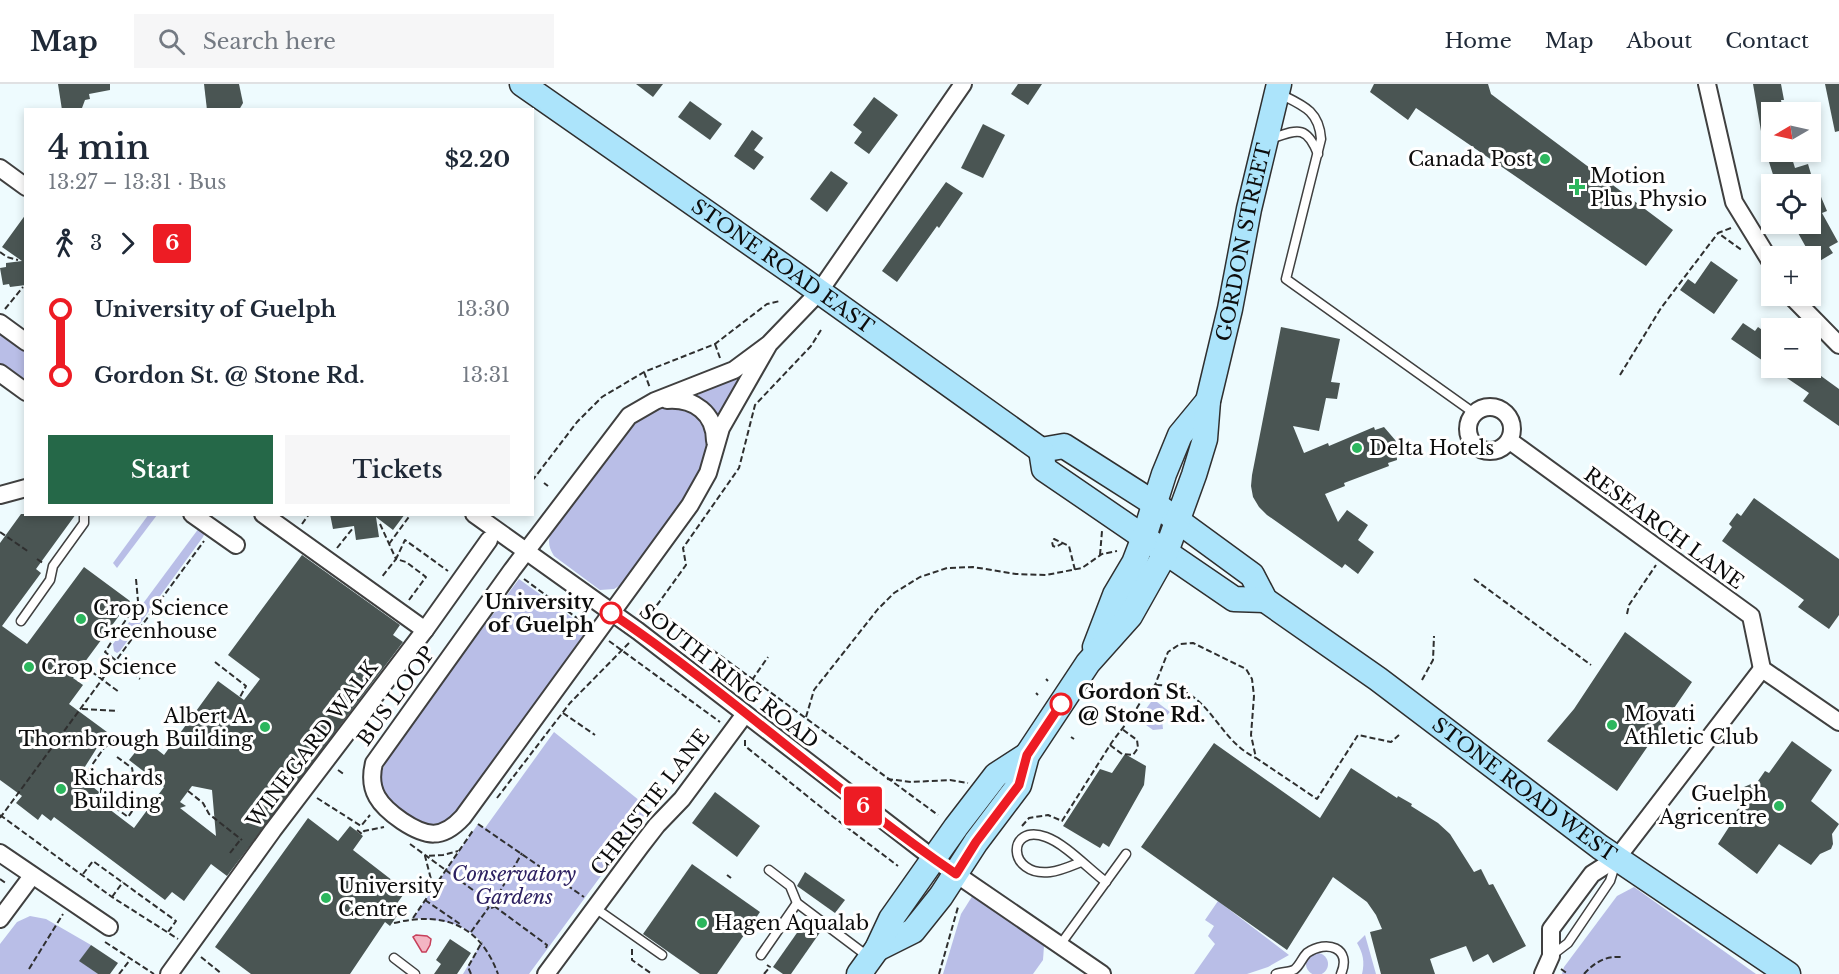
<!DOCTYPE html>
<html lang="en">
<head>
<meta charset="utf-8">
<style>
  body { margin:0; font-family:"Libre Baskerville",serif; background:#f6f6f7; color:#1f2937; height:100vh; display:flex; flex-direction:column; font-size:22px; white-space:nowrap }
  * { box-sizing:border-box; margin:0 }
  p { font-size:20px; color:#747a83 }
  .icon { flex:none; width:33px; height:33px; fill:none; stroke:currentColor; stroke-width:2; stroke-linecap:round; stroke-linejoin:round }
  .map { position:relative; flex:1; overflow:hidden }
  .drawer { position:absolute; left:24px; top:24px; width:510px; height:408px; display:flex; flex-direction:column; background:#fff; border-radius:0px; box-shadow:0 3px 9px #0003 }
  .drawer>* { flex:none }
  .badge { padding:0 12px; border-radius:4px; font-size:21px; line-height:39px }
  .needle { width:39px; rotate:261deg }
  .buttons { position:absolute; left:1761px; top:18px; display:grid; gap:12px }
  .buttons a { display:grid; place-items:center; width:60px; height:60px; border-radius:0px; background:#fff; box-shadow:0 3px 9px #0003; font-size:30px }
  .map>.badge { position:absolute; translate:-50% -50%; box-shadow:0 0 0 3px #fff }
  .legs { display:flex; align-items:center; gap:9px; height:66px; padding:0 24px; font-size:20px }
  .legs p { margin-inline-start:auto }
  .head { display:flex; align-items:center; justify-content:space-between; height:102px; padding:0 24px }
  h1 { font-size:33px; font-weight:600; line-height:45px }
  .action { display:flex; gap:12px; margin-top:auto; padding:12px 24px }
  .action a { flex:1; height:69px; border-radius:0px; background:#256848; color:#fff; font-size:24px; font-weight:600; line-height:69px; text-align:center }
  .action a+a { background:#f6f6f7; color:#1f2937 }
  ul { padding:0 24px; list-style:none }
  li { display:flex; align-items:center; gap:21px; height:66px; font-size:22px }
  li i { display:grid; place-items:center; width:9px; height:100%; margin:0 8px; background:currentColor }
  li i::after { content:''; width:15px; height:15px; margin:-8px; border:4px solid; border-radius:50%; background:#fff }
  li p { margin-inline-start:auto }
  li:first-child i { background:linear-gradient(#0000 50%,currentColor 0) }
  li:last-child i { background:linear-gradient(currentColor 50%,#0000 0) }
  header { display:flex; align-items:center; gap:36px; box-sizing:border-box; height:84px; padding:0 30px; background:#fff; border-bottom:2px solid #e0e1e3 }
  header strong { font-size:28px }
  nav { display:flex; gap:33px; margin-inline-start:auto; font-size:21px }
  .search { width:420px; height:54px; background:#f6f6f7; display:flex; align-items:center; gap:15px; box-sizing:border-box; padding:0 21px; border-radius:0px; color:#747a83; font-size:22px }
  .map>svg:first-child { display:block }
</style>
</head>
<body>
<header>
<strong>Map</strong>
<div class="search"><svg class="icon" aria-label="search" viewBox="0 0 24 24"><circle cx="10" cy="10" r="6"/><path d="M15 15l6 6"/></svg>Search here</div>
<nav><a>Home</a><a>Map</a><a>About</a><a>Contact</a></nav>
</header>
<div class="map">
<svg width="1839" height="890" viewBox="0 0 1839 890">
  <rect width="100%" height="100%" fill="#eefbfe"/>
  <!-- green -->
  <g fill="#b9bee7">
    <path d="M0 244 25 263V299L0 280Z"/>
    <path d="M735 295 739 296 721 330H717L697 312C706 303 724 301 735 295Z"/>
    <path d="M674 320 688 322 706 337 711 355 698 395 622 500 614 505 600 506 554 472C549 464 548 459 550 450 575 416 620 343 656 325 661 322 668 322 674 320Z"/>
    <path d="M149 430 157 431 117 484 113 479Z"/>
    <path d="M199 444 205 448 203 453 120 567 117 569 114 567 113 560Z"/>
    <path d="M519 495 589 546 460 722C454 728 449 735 442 738 419 748 382 718 381 694 381 685 388 676 391 668Z"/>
    <path d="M1151 618H1157L1170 628 1162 636 1163 645 1153 646 1146 641 1143 629Z"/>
    <path d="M554 648 650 725 529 890H463L482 858C459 836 443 837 413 834L478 740 485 744Z"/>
    <path d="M1634 803 1756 890H1562L1564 883 1617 812Z"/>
    <path d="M973 811 1044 862 1043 876 1033 890H943L961 830Z"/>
    <path d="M1218 817 1289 871 1268 883 1247 890H1194L1215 860 1208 852 1214 842 1205 836Z"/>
    <path d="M30 832 46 835 91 861 80 877 98 890H0V860L17 838Z"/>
    <path d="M1365 851 1376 890H1362C1365 878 1363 869 1357 859Z"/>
    <circle cx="1317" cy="880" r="11"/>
  </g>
  <!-- water -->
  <path fill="#f3b5c3" stroke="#c63f5a" stroke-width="1.5" d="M416 851 427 852 431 855 430 861 426 868H422L413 853Z"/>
  <!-- building -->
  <g fill="#4a5553" fill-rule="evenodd">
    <path d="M58 0H110V6L89 10 90 15 85 16 82 24 62 26Z"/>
    <path d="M204 0H239L243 19 239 26H207Z"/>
    <path d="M636 0H663L653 13Z"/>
    <path d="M1018 0H1042L1028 21 1011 10Z"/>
    <path d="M1374 0H1488L1491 10 1673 146 1646 182 1416 24 1408 36 1370 8Z"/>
    <path d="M1753 0H1781L1784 16H1781L1783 28H1772V52L1762 53Z"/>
    <path d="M1825 0H1839V47L1835 48Z"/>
    <path d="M874 13 898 31 869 70 854 59 862 48 853 41Z"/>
    <path d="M690 17 722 40 710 56 678 33Z"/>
    <path d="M983 40 1005 51 983 94 961 84Z"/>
    <path d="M752 46 763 54 754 66 764 73 754 86 734 72Z"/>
    <path d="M1770 68H1790L1795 84 1808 80 1814 100H1776L1769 78 1773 77Z"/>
    <path d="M831 87 848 99 827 128 810 115Z"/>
    <path d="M946 98 963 109 939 144 937 142 897 198 882 187Z"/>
    <path d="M1819 108 1827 127 1822 129 1838 158 1829 163 1833 169 1818 178 1814 173 1812 174 1793 140H1810V110Z"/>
    <path d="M26 130V201L10 203 9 200 3 201 0 184 6 183V179L22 177 2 163Z"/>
    <path d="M1711 177 1738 196 1714 230 1680 206 1688 195 1695 200Z"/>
    <path d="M1743 239 1755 247 1758 243 1772 253V283L1731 255Z"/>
    <path d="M1281 243 1340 255 1331 298 1340 299 1337 315 1326 314 1319 347 1293 342 1304 369 1328 359 1329 362 1374 343 1375 346 1384 343 1396 357 1397 376 1388 379 1389 382 1344 399 1345 402 1325 410 1338 438 1347 426 1368 441 1358 456 1374 468 1358 490 1345 480 1342 484 1267 431 1259 423 1253 413 1251 402 1252 391Z"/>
    <path d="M1772 284H1810L1839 305V342L1803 317 1809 309Z"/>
    <path d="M1754 414 1839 475V531L1829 545 1798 523 1804 516 1722 457 1732 443 1729 440 1737 429 1741 432Z"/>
    <path d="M21 430H76L36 485 41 489 2 542 27 560 84 483 130 517 73 594 83 601 69 620 107 648 81 689 90 696 87 698 99 708 96 715 134 744 164 703 129 676 145 656 164 671 218 597 244 616 260 595 228 571 302 471 400 541 393 551 403 558 227 792 211 780 184 817 172 808 165 816 54 733 51 737 42 730 38 736 16 719 22 712 0 696V459ZM192 702 212 706 216 752 180 724 186 722 180 718Z"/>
    <path d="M330 430H405L393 446 376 433 379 453 356 456 354 442 333 445Z"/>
    <path d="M1625 548 1692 598 1617 707 1547 657 1574 625Z"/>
    <path d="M1792 657 1832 686 1811 717 1839 740 1832 750 1833 760 1831 765 1820 770 1811 781 1779 760 1757 790 1718 760 1738 729 1736 727 1746 715 1744 703 1758 697 1765 687 1769 689Z"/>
    <path d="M1214 659 1320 734 1351 684 1397 714 1398 712 1412 720 1411 722 1438 739 1450 750 1474 788 1481 785 1489 801 1493 800 1526 862 1493 879 1488 870 1473 878 1466 862 1430 875 1435 890H1381L1370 848 1382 845 1376 831 1367 818 1333 793 1287 866 1141 763Z"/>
    <path d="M1125 670 1146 682 1144 701 1109 763 1103 759 1100 764 1063 742 1100 685 1112 689Z"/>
    <path d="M715 708 760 742 737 773 692 739Z"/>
    <path d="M308 734 338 757 350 742 363 752 353 766 406 807 395 822 401 826 390 842 385 838 350 890H251L215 863Z"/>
    <path d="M692 780 760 828 717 890H700L643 850Z"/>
    <path d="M805 788 845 816 835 829 797 802Z"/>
    <path d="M806 836 821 847 791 890H783L773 883Z"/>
    <path d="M450 855 471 869 457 890H434L441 880 436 876Z"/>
    <path d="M91 861 118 879 110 890H98L79 877Z"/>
  </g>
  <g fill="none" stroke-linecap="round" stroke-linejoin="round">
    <!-- lane casing -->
    <g stroke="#404040" stroke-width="11">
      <g id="lane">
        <path d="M1278 9C1302 21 1319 26 1321 55L1286 195 1474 329"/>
        <path d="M1270 55C1297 46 1306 40 1318 70"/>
        <path d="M21 537 50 496 53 482 84 439V430"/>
        <path d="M1081 778C1071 782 1060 787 1050 788 1007 793 1006 739 1046 753 1064 759 1090 786 1106 798"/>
        <path d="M769 786 790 802 797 819 870 874"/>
        <path d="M595 824 662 871"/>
        <path d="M1060 861 1126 770"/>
        <path d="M761 871 797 819"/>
        <path d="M1551 872 1568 859 1610 797 1616 778"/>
        <path d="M394 874 415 890"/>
        <path d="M1276 890C1281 888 1292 888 1295 885 1300 881 1302 874 1307 869 1327 855 1352 864 1341 890"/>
      </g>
    </g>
    <!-- street casing -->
    <g stroke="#404040" stroke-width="20">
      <g id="street">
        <path d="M1707 0 1734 118 1772 180"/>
        <path d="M0 84 26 103"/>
        <path d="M1791 212 1839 261"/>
        <path d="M0 239 26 258"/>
        <path d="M769 260 734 286 655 317 629 332 512 486 374 679C367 707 380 722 402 737 426 753 442 756 463 733L690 421 708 389 721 344 769 260 819 208 963 0"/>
        <path d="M0 289 26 308"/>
        <path d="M667 316C694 314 715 329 715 357"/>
        <circle cx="1490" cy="345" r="22"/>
        <path d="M1510 357 1751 532 1762 585 1839 638"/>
        <path d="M0 411 26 404"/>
        <path d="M192 430 236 461"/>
        <path d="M263 430 425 546"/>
        <path d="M474 430 638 547 934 775 1102 890"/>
        <path d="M0 769 109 843"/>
        <path d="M0 835 32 792"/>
        <path d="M169 890 273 746 425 546 489 456"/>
        <path d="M546 890 640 763 657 741 682 715 745 630"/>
        <path d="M1543 890 1551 872V845L1592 790 1617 774 1762 585"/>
      </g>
    </g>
    <!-- secondary casing -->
    <g stroke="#2f2f2f" stroke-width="27">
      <g id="secondary">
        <path id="s1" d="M522 0 796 191 1041 366 1064 362 1155 420 1252 491 1265 516 1378 595 1600 763 1788 890"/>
        <path d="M1041 366 1044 385 1234 515 1265 516"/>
        <path d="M1095 563 1115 511 1134 479 1144 453 1164 390 1180 351 1208 317"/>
        <path id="s2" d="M877 865 913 847 941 812 976 758 1019 701 1027 671 1088 579 1130 532 1166 468 1194 391 1205 355 1208 317 1230 225 1249 125 1279 0"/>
        <path d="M859 890 877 865 891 835 956 743 996 691 1027 671"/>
      </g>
    </g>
    <!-- path -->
    <g stroke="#2f2f2f" stroke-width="2" stroke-dasharray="6 3" stroke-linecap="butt">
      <path d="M1731 144 1718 149 1743 167"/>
      <path d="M0 168 7 173 18 176"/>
      <path d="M5 225 23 203"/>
      <path d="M821 246 811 262 755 321 739 384 683 464 686 481 647 535 669 534 938 731"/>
      <path d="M715 260 720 274"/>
      <path d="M644 288 650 304"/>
      <path d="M1620 291 1661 224 1718 149"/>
      <path d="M532 397 577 338 602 313 644 288 715 260 767 220 780 217"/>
      <path d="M544 399 548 402"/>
      <path d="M302 440 309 430"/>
      <path d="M380 440 396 475 381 494"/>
      <path d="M0 448 29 468"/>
      <path d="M1063 459 1056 463 1053 462 1052 458 1054 455 1069 462 1075 486"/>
      <path d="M389 460 411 430"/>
      <path d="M337 464 353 444"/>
      <path d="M1100 471 1102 447"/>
      <path d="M37 475 43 479"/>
      <path d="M136 495 138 517 105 568 140 595"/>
      <path d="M524 495 585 540"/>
      <path d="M1474 495 1591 581"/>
      <path d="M409 516 426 493 406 478 396 475 405 456 448 487"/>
      <path d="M1627 530 1629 521 1656 481"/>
      <path d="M609 557 720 638"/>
      <path d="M215 578 246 602 240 613"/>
      <path d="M84 582 119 608"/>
      <path d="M1046 595 1048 597"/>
      <path d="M752 596 768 573"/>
      <path d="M1422 596 1433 576 1434 552"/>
      <path d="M1156 601C1211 602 1214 654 1256 674"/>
      <path d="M1036 609 1038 611"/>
      <path d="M82 625 118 627"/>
      <path d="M563 629 595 651"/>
      <path d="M806 633 814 606 878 525 894 509 920 493 947 484 973 483 1016 490 1046 491 1082 484 1102 470 1117 467"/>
      <path d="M366 649 371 653"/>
      <path d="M1071 653 1074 655"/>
      <path d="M745 656V662L832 732 898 782"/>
      <path d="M685 659 698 668"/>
      <path d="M1110 661 1122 670 1133 671 1138 664 1137 656 1122 645"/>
      <path d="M338 686 345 691"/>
      <path d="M887 695 911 698 950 696 968 699"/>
      <path d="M77 702 104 664 119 653"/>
      <path d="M101 703V713L128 733 135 723C130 711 135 697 132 684L117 673"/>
      <path d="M188 707 203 719 209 730 242 756"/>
      <path d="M317 714 361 742 370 731"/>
      <path d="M497 714 570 619 629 559"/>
      <path d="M0 731 112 813 178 855"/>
      <path d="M0 734 204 457"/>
      <path d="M478 740 584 813"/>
      <path d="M1022 742 1029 734 1048 731 1062 737 1112 658 1132 632 1146 609 1155 601 1168 568 1180 560 1193 559 1246 585 1252 595 1254 612 1251 651 1256 674 1317 715 1358 651 1391 658 1399 651"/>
      <path d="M357 746 362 750 364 747 384 743"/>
      <path d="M410 760 488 817"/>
      <path d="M230 769 241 755"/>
      <path d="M83 790 93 777 176 837 168 848"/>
      <path d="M727 791 731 794"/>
      <path d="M0 795 7 800"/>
      <path d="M433 803 425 772 443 771 458 767"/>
      <path d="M112 813 123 798"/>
      <path d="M425 816 460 840"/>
      <circle cx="491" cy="820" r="4"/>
      <path d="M494 818 522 769"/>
      <path d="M494 822 547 861 546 864"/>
      <path d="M413 834 474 745"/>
      <path d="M394 839C444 827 480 841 498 890"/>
      <path d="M471 848 489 823"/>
      <path d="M105 858 154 890"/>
      <path d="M632 865V876L652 890"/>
      <path d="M201 873 222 890"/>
      <path d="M29 885 63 830"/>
      <path d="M1561 885 1568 890"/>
      <path d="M119 890 130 876"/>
      <path d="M471 890 468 883 482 858"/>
      <path d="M764 890 770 883 767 881"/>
      <path d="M939 890 958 823"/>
      <path d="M1584 890C1595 878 1605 872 1622 873"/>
    </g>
    <!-- lane -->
    <use href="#lane" stroke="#fff" stroke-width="8"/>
    <!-- street -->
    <use href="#street" stroke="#fff" stroke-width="16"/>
    <!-- secondary -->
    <use href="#secondary" stroke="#ace4fb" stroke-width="24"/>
  </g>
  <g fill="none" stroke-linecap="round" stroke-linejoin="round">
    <!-- line-1 casing -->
    <g stroke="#fff" stroke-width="14">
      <path id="line-1" d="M611 529C731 610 837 709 956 790L976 758 1019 701 1027 671 1061 620"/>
    </g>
    <!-- line-1 -->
    <use href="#line-1" stroke="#ed1c24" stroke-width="9"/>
  </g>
  <!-- markers -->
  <g fill="#2cb65d" stroke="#fff" stroke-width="2">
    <circle cx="1545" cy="75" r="6"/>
    <path d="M1574 94h6v6h6v6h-6v6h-6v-6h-6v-6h6z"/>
    <circle cx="1357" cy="364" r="6"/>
    <circle cx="81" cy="535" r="6"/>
    <circle cx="29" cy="583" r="6"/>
    <circle cx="1612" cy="641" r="6"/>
    <circle cx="265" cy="643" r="6"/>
    <circle cx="61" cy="705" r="6"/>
    <circle cx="1779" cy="722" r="6"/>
    <circle cx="326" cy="814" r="6"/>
    <circle cx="702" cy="839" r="6"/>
  </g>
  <g fill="#fff" stroke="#ed1c24" stroke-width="3">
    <circle cx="611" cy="529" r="10"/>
    <circle cx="1061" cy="620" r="10"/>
  </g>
  <g text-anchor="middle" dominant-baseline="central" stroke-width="6" stroke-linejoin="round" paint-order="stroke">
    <!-- poi labels -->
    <g font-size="20" fill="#0d0d0d" stroke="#fff" text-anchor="start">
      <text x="1533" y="75" text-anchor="end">Canada Post</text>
      <text x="1590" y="92">Motion<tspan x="1590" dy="23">Plus Physio</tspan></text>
      <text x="1369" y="364">Delta Hotels</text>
      <text x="93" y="524">Crop Science<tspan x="93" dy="23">Greenhouse</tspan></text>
      <text x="41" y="583">Crop Science</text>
      <text x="1624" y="630">Movati<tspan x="1624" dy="23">Athletic Club</tspan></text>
      <text x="253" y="632" text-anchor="end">Albert A.<tspan x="253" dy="23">Thornbrough Building</tspan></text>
      <text x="73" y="694">Richards<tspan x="73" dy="23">Building</tspan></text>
      <text x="1767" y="710" text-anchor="end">Guelph<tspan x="1767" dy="23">Agricentre</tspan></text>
      <text x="338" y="802">University<tspan x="338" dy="23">Centre</tspan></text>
      <text x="714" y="839">Hagen Aqualab</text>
    </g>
    <!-- street labels -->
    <g font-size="20" fill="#0d0d0d" stroke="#fff">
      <text stroke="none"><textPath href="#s2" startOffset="819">GORDON STREET</textPath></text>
      <text stroke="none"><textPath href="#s1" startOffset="318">STONE ROAD EAST</textPath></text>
      <text transform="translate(1664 444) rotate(36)">RESEARCH LANE</text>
      <text transform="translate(729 592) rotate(38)">SOUTH RING ROAD</text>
      <text transform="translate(396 612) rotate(-54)">BUS LOOP</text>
      <text transform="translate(312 660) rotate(-53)">WINEGARD WALK</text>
      <text stroke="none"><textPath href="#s1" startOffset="1236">STONE ROAD WEST</textPath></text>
      <text transform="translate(650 718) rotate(-52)">CHRISTIE LANE</text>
    </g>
    <!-- stop labels -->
    <g font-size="20" font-weight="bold" fill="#0d0d0d" stroke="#fff" text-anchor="end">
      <text x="594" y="518">University<tspan x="594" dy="23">of Guelph</tspan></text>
      <text x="1078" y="608" text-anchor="start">Gordon St.<tspan x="1078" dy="23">@ Stone Rd.</tspan></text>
    </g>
    <!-- park labels -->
    <g font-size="20" font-style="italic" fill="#2d2161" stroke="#fff">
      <text x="514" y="790">Conservatory<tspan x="514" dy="23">Gardens</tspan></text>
    </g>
  </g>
</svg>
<div class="buttons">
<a><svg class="needle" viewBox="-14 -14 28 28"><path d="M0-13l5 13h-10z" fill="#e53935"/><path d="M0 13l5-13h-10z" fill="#747a83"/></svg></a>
<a><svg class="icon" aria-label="locate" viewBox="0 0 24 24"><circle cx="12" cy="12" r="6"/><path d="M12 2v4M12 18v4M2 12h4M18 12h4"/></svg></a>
<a>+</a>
<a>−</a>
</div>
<b class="badge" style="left:863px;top:722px;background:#ed1c24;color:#fff">6</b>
<section class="drawer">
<div class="head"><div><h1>4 min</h1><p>13:27 – 13:31 · Bus</p></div><b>$2.20</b></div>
<div class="legs"><svg class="icon" aria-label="walk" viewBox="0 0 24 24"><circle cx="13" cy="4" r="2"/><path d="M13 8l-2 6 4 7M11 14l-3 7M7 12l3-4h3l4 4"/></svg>3<svg class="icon" aria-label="forward" viewBox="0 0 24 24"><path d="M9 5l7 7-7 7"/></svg><b class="badge" style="background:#ed1c24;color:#fff">6</b></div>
<ul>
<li><i style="color:#ed1c24"></i><b>University of Guelph</b><p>13:30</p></li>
<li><i style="color:#ed1c24"></i><b>Gordon St. @ Stone Rd.</b><p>13:31</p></li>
</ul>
<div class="action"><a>Start</a><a>Tickets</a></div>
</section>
</div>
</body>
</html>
